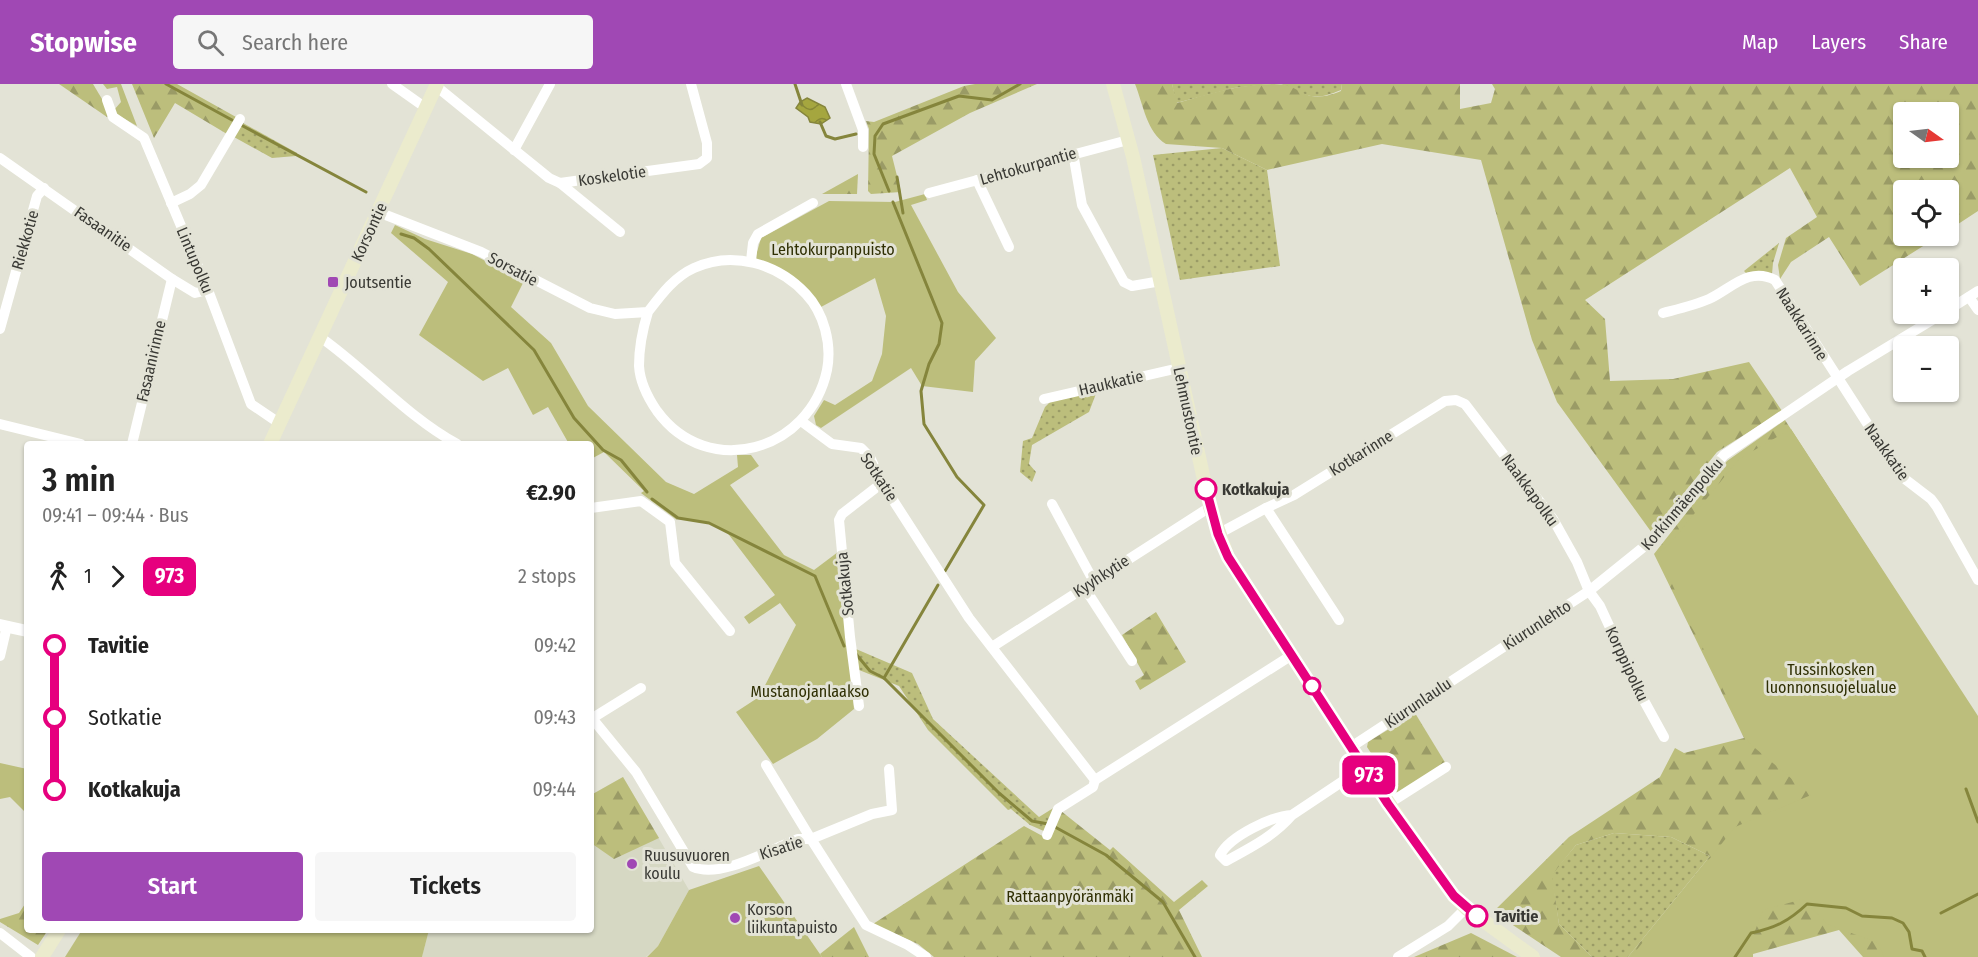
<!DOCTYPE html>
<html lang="en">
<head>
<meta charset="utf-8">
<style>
  body { margin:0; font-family:"Fira Sans Condensed",sans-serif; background:#f6f6f6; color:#222; height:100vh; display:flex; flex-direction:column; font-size:22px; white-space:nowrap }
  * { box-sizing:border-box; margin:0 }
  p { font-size:20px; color:#767676 }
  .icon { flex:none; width:33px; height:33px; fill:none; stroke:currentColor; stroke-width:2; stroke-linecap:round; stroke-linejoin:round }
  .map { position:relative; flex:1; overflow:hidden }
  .drawer { position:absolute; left:24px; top:357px; width:570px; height:492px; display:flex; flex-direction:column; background:#fff; border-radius:6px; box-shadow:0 2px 4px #0004 }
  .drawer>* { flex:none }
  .badge { padding:0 12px; border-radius:9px; font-size:21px; line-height:39px }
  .needle { width:39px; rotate:104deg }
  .tools { position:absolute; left:1893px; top:18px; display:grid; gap:12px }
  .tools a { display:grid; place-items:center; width:66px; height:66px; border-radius:6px; background:#fff; box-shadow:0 2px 4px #0004; font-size:30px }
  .map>.badge { position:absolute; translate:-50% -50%; box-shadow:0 0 0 3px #fff }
  .legs { display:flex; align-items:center; gap:9px; height:66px; padding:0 18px; font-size:20px }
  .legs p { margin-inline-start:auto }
  .head { display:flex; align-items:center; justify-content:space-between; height:102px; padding:0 18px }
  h1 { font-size:33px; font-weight:600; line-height:45px }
  .action { display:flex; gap:12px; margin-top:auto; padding:12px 18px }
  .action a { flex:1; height:69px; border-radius:6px; background:#a048b4; color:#fff; font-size:24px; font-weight:600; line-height:69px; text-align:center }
  .action a+a { background:#f6f6f6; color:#222 }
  ul { padding:0 18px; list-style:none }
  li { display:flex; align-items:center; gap:21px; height:72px; font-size:22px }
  li i { display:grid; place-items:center; width:9px; height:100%; margin:0 8px; background:currentColor }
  li i::after { content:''; width:15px; height:15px; margin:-8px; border:4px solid; border-radius:50%; background:#fff }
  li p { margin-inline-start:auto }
  li:first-child i { background:linear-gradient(#0000 50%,currentColor 0) }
  li:last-child i { background:linear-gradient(currentColor 50%,#0000 0) }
  header { display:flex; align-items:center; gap:36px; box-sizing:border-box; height:84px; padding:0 30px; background:#a048b4; color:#fff }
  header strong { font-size:28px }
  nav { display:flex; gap:33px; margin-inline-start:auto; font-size:21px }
  .search { width:420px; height:54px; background:#f6f6f6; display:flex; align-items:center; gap:15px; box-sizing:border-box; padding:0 21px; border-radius:6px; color:#767676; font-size:22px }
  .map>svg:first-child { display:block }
</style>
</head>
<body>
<header>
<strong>Stopwise</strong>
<div class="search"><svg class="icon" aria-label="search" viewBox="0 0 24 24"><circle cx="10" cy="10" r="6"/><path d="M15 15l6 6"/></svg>Search here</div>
<nav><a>Map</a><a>Layers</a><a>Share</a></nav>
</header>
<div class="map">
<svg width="1978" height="873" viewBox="0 0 1978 873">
  <defs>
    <pattern id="grass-dots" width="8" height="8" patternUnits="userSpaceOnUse" patternTransform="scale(1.5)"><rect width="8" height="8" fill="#bcbe7c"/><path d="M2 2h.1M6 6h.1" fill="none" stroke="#9a9b66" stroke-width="1.8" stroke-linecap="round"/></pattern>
    <pattern id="forest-firs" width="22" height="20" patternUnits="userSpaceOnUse" patternTransform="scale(1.5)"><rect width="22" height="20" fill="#bcbe7c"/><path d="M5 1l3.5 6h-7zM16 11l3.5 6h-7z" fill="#9a9b66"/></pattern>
    <pattern id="water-waves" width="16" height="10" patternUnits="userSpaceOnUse" patternTransform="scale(1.5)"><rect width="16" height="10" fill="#a5a63f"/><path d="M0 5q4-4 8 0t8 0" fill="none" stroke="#878836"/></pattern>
  </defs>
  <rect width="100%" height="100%" fill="#e3e3d6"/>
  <!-- built -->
  <path fill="#d6d8c3" d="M623 693 689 806 658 862 646 873H422L429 846H591V711Z"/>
  <!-- grass -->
  <g fill="url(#grass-dots)">
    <path d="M1172 0H1270L1234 4 1176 19Z"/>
    <path d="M1281 0H1342L1341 6C1313 18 1307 12 1281 0Z"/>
    <path d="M243 39 297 69 296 72 272 74 234 53Z"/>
    <path d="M1222 64 1267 86 1280 182 1180 196 1153 71Z"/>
    <path d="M1779 159 1773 179 1772 190 1746 189 1744 187Z"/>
    <path d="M1097 307 1089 328 1032 361 1029 380 1036 388 1032 398 1020 388 1023 357 1032 354 1045 323 1050 318Z"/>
    <path d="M856 565 912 589 933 635 1039 733 1055 723 1046 748 1030 741 1011 725 1008 726 928 646 899 602 859 586Z"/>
    <path d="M1614 749 1671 753 1710 772 1628 873H1592L1559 840 1551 791 1576 761Z"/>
  </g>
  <!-- forest -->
  <g fill="url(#forest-firs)" fill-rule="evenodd">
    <path d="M59 0H93L111 30 107 33Z"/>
    <path d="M132 0H177L236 33 227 50 175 19 154 54Z"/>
    <path d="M975 0H1037L970 29 892 72 901 108 871 110 868 107 869 45 866 37 874 38 964 2Z"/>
    <path d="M1135 0H1172L1177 19C1208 10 1241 0 1274 0 1305 0 1301 23 1341 7L1342 0H1460V25L1491 19 1495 5 1492 0H1978V127L1949 146 1948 106H1904V152H1939L1860 202 1829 153 1791 178 1780 195 1778 181 1786 154 1817 133 1790 84 1585 216 1605 235 1610 297 1673 295 1749 278 1782 327 1717 368 1652 449 1557 318 1532 256 1481 76 1382 60 1267 86 1222 64 1166 60C1147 49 1143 20 1135 0ZM1904 28H1948V74H1904Z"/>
    <path d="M858 90 857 110H822Z"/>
    <path d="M1785 336 1978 634V873H1863L1839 846 1753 870V873H1628L1710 772 1671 753 1614 749 1576 761 1552 791 1559 840 1592 873H1561L1493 828 1569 753 1660 693 1675 664 1684 669 1744 654 1654 470 1727 377Z"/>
    <path d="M1156 528 1186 578 1140 606 1135 597 1144 591 1122 551Z"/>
    <path d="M1415 629 1446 680 1398 710 1367 663 1368 658Z"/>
    <path d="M623 693 659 754 614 775 591 759V711Z"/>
    <path d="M1061 727 1110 766 1113 763 1174 818 1202 796 1208 802 1179 826 1202 873H934L918 860 873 840 1024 742 1048 755Z"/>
    <path d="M27 817V846H48L38 861 0 838V835L19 829Z"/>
    <path d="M854 843 869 873H822L820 870Z"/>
    <path d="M1471 849 1517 873H1414Z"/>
  </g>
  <!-- green -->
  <g fill="#bcbe7c">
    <path d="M103 0H121L137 42 116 30 114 26 121 18 117 3 107 5Z"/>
    <path d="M925 110 927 116 911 121 958 208 996 254 975 277 973 308 922 302 911 284 821 344 816 341 814 332 824 316 835 321 872 297 882 270 886 232 875 194 821 223 755 175 761 154 829 117 895 118Z"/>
    <path d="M395 141 425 155 472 170 524 197 511 223 551 259 588 322 666 398 694 410 738 383 737 371H751L759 382 730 401 784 471 814 486 838 468 854 625 817 655 773 680 736 628 759 613 796 541 780 519 749 540 744 533 775 511 726 447 708 438 677 434V436L641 409 644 407 604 368 591 375V360H569L548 323 533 331 508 284 483 297 419 251 448 198 391 149Z"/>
    <path d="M1791 345 1978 632V873H1884L1878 859 1827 840 1803 815 1763 826 1745 873H1631L1735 743 1811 711 1749 659 1657 469 1668 462 1739 375Z"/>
    <path d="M0 679 27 685V730L10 713 0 715Z"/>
    <path d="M759 782 822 873H647L658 862 689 806Z"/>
    <path d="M82 846H429L422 873H65Z"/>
  </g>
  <!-- water -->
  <path fill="url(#water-waves)" stroke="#85853c" stroke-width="1.5" d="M807 14 825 23 830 34 821 40 810 38 808 33 796 24 800 18Z"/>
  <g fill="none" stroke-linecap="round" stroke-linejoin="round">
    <!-- stream -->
    <g stroke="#85853c" stroke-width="3">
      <path d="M166 0 232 36"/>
      <path d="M795 0 802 21"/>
      <path d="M820 38 826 52 835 55 856 50"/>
      <path d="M241 41 366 108"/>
      <path d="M897 93 903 129"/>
      <path d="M889 107 874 70 875 52 883 40 959 12 992 16 1020 0"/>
      <path d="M893 118 942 239 939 260 929 280 921 307 924 340 957 393 984 421 945 487"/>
      <path d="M401 150 414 154 429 165 534 266 574 334 603 366 621 376 647 408"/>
      <path d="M652 415 678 434 709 439 815 492 844 562"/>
      <path d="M856 570 870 587 884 594 999 709 1032 737 1048 740"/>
      <path d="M884 594 938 501"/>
      <path d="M1966 705 1978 738"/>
      <path d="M1055 743 1106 771 1163 818 1195 873"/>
      <path d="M1941 829 1978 810"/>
      <path d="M1735 873 1751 849C1775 844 1789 837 1807 820L1846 824 1862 832 1892 834 1903 839 1909 848 1912 865 1922 867 1925 873"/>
    </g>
    <!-- minor -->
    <g stroke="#fff" stroke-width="10">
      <path d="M392 0 426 24"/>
      <path d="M846 0 863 46V63"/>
      <path d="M436 2 549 94 560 99 699 80 707 74V59L691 0"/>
      <path d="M107 16 113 33 144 54 208 206 251 320 279 339"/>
      <path d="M514 66 550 0"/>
      <path d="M1073 69 1082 121 1124 198 1132 202 1161 197"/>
      <path d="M0 74 172 195 195 209 208 206"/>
      <path d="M977 96 1009 163"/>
      <path d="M560 99 620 148"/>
      <path d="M929 109 1128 56"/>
      <path d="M171 119 190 110 201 101 240 35"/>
      <path d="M378 128 481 168 590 224 615 230 648 228C643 244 639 264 639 282 640 298 648 314 657 327 708 397 810 367 827 286 832 260 824 229 806 210 778 180 733 166 694 184 674 193 661 211 648 228"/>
      <path d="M751 177 753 159 758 150 813 119"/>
      <path d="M1969 213 1978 226"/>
      <path d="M1948 226 1978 207"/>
      <path d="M1663 229C1678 225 1695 221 1709 215 1731 205 1749 182 1775 196L1901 392 1931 415 1937 423 1978 496"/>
      <path d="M0 245 37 112 44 104"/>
      <path d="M320 253C367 286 406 332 457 360"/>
      <path d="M1044 315 1179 284"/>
      <path d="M801 337 832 360 861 364 870 373 882 399 969 534 1095 696 1292 571"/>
      <path d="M0 340 81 360"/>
      <path d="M132 360 172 195"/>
      <path d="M1052 420 1093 496"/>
      <path d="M591 424 641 417 670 438 675 479 730 547"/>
      <path d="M1266 424 1294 411 1445 317 1456 316 1465 320 1553 435 1577 478 1589 507 1600 522 1642 613 1664 653"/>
      <path d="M1218 450 1266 424 1339 536"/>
      <path d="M1084 503 1132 577"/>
      <path d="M992 563 1210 423"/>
      <path d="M0 572 7 542"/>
      <path d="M859 622 850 553 839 436 842 430 882 399"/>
      <path d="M591 633 636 688 693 783C721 795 771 765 798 755H811L866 841 908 861 926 873"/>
      <path d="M591 635 641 604"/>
      <path d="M1351 663 1589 507 1656 453 1724 371 1848 287 1942 230"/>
      <path d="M766 681 811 755 872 730 892 726 889 685"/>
      <path d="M1388 720 1446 683"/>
      <path d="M1292 731C1274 752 1250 764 1226 777L1220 771C1230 752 1272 732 1292 731L1364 683"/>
      <path d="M1047 751 1058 725 1093 703 1095 696"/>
      <path d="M0 849 31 873"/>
      <path d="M1398 873 1448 842 1466 824"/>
    </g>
    <!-- tertiary -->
    <path stroke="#fff" stroke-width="12" d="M0 541 27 547"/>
    <!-- secondary -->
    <g stroke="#ebebcd" stroke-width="14">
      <path d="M1113 0 1133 73 1210 423 1228 473 1364 683 1427 775 1454 812 1466 824 1533 873"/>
      <path d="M270 360 437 0"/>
      <path d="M42 873 59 846"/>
    </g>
  </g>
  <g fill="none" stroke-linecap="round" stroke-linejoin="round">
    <!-- line-1 casing -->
    <g stroke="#fff" stroke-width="14">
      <path id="line-1" d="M1206 405 1218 450 1228 473 1388 720 1454 812 1477 832"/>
    </g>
    <!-- line-1 -->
    <use href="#line-1" stroke="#e6007e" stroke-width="9"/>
  </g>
  <!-- markers -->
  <g fill="#a048b4" stroke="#e3e3d6" stroke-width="2">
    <rect x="327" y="192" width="12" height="12" rx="3"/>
    <circle cx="632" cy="780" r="6"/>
    <circle cx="735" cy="834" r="6"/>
  </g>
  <g fill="#fff" stroke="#e6007e" stroke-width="3">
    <circle cx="1206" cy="405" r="10"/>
    <circle cx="1312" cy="602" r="8"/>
    <circle cx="1477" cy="832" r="10"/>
  </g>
  <g text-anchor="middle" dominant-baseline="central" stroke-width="6" stroke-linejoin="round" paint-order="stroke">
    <!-- street labels -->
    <g font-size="16" fill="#393934" stroke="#e3e3d6">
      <text transform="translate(1028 82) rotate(-16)">Lehtokurpantie</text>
      <text transform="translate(612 92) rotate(-8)">Koskelotie</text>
      <text transform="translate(103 145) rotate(35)">Fasaanitie</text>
      <text transform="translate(369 148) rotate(-65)">Korsontie</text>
      <text transform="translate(25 156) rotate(-74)">Riekkotie</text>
      <text transform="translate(195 176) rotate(67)">Lintupolku</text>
      <text transform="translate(513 185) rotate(28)">Sorsatie</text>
      <text transform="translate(1802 240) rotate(58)">Naakkarinne</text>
      <text transform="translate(151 277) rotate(-77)">Fasaanirinne</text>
      <text transform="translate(1111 299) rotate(-13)">Haukkatie</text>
      <text transform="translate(1188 327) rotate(78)">Lehmustontie</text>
      <text transform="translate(1887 368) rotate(55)">Naakkatie</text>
      <text transform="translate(1361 369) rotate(-32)">Kotkarinne</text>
      <text transform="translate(879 393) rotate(57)">Sotkatie</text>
      <text transform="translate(1530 406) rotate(54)">Naakkapolku</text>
      <text transform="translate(1682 420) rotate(-49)">Korkinmäenpolku</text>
      <text transform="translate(1101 492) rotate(-33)">Kyyhkytie</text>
      <text transform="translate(845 500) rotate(-96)">Sotkakuja</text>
      <text transform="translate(1537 541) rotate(-33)">Kiurunlehto</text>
      <text transform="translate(1627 580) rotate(65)">Korppipolku</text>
      <text transform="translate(1418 619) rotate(-34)">Kiurunlaulu</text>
      <text transform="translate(781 764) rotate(-18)">Kisatie</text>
    </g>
    <!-- park labels -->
    <g font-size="16" fill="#2f2f03" stroke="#e3e3d6">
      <text x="833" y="165">Lehtokurpanpuisto</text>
      <text x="1831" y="585">Tussinkosken<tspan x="1831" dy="18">luonnonsuojelualue</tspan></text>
      <text x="810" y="607">Mustanojanlaakso</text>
      <text x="1070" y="812">Rattaanpyöränmäki</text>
    </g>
    <!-- poi labels -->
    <g font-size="16" fill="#393934" stroke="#e3e3d6" text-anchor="start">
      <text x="345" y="198">Joutsentie</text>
      <text x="644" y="771">Ruusuvuoren<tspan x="644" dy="18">koulu</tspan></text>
      <text x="747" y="825">Korson<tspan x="747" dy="18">liikuntapuisto</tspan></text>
    </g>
    <!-- stop labels -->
    <g font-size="16" font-weight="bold" fill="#393934" stroke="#e3e3d6" text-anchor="start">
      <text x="1222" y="405">Kotkakuja</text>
      <text x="1494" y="832">Tavitie</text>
    </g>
  </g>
</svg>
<div class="tools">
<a><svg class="needle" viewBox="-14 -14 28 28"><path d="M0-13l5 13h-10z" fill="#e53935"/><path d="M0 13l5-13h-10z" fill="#767676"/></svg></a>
<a><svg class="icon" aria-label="locate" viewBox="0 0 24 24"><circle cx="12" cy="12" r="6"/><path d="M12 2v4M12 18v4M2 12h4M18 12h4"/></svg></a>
<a>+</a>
<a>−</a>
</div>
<b class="badge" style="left:1369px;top:691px;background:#e6007e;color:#fff">973</b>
<section class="drawer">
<div class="head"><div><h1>3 min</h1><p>09:41 – 09:44 · Bus</p></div><b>€2.90</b></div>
<div class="legs"><svg class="icon" aria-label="walk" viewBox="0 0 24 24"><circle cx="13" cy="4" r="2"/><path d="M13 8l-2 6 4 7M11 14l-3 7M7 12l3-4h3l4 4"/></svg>1<svg class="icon" aria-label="forward" viewBox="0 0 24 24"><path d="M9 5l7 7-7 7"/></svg><b class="badge" style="background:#e6007e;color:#fff">973</b><p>2 stops</p></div>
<ul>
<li><i style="color:#e6007e"></i><b>Tavitie</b><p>09:42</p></li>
<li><i style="color:#e6007e"></i><span>Sotkatie</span><p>09:43</p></li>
<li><i style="color:#e6007e"></i><b>Kotkakuja</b><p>09:44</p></li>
</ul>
<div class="action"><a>Start</a><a>Tickets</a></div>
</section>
</div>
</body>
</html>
